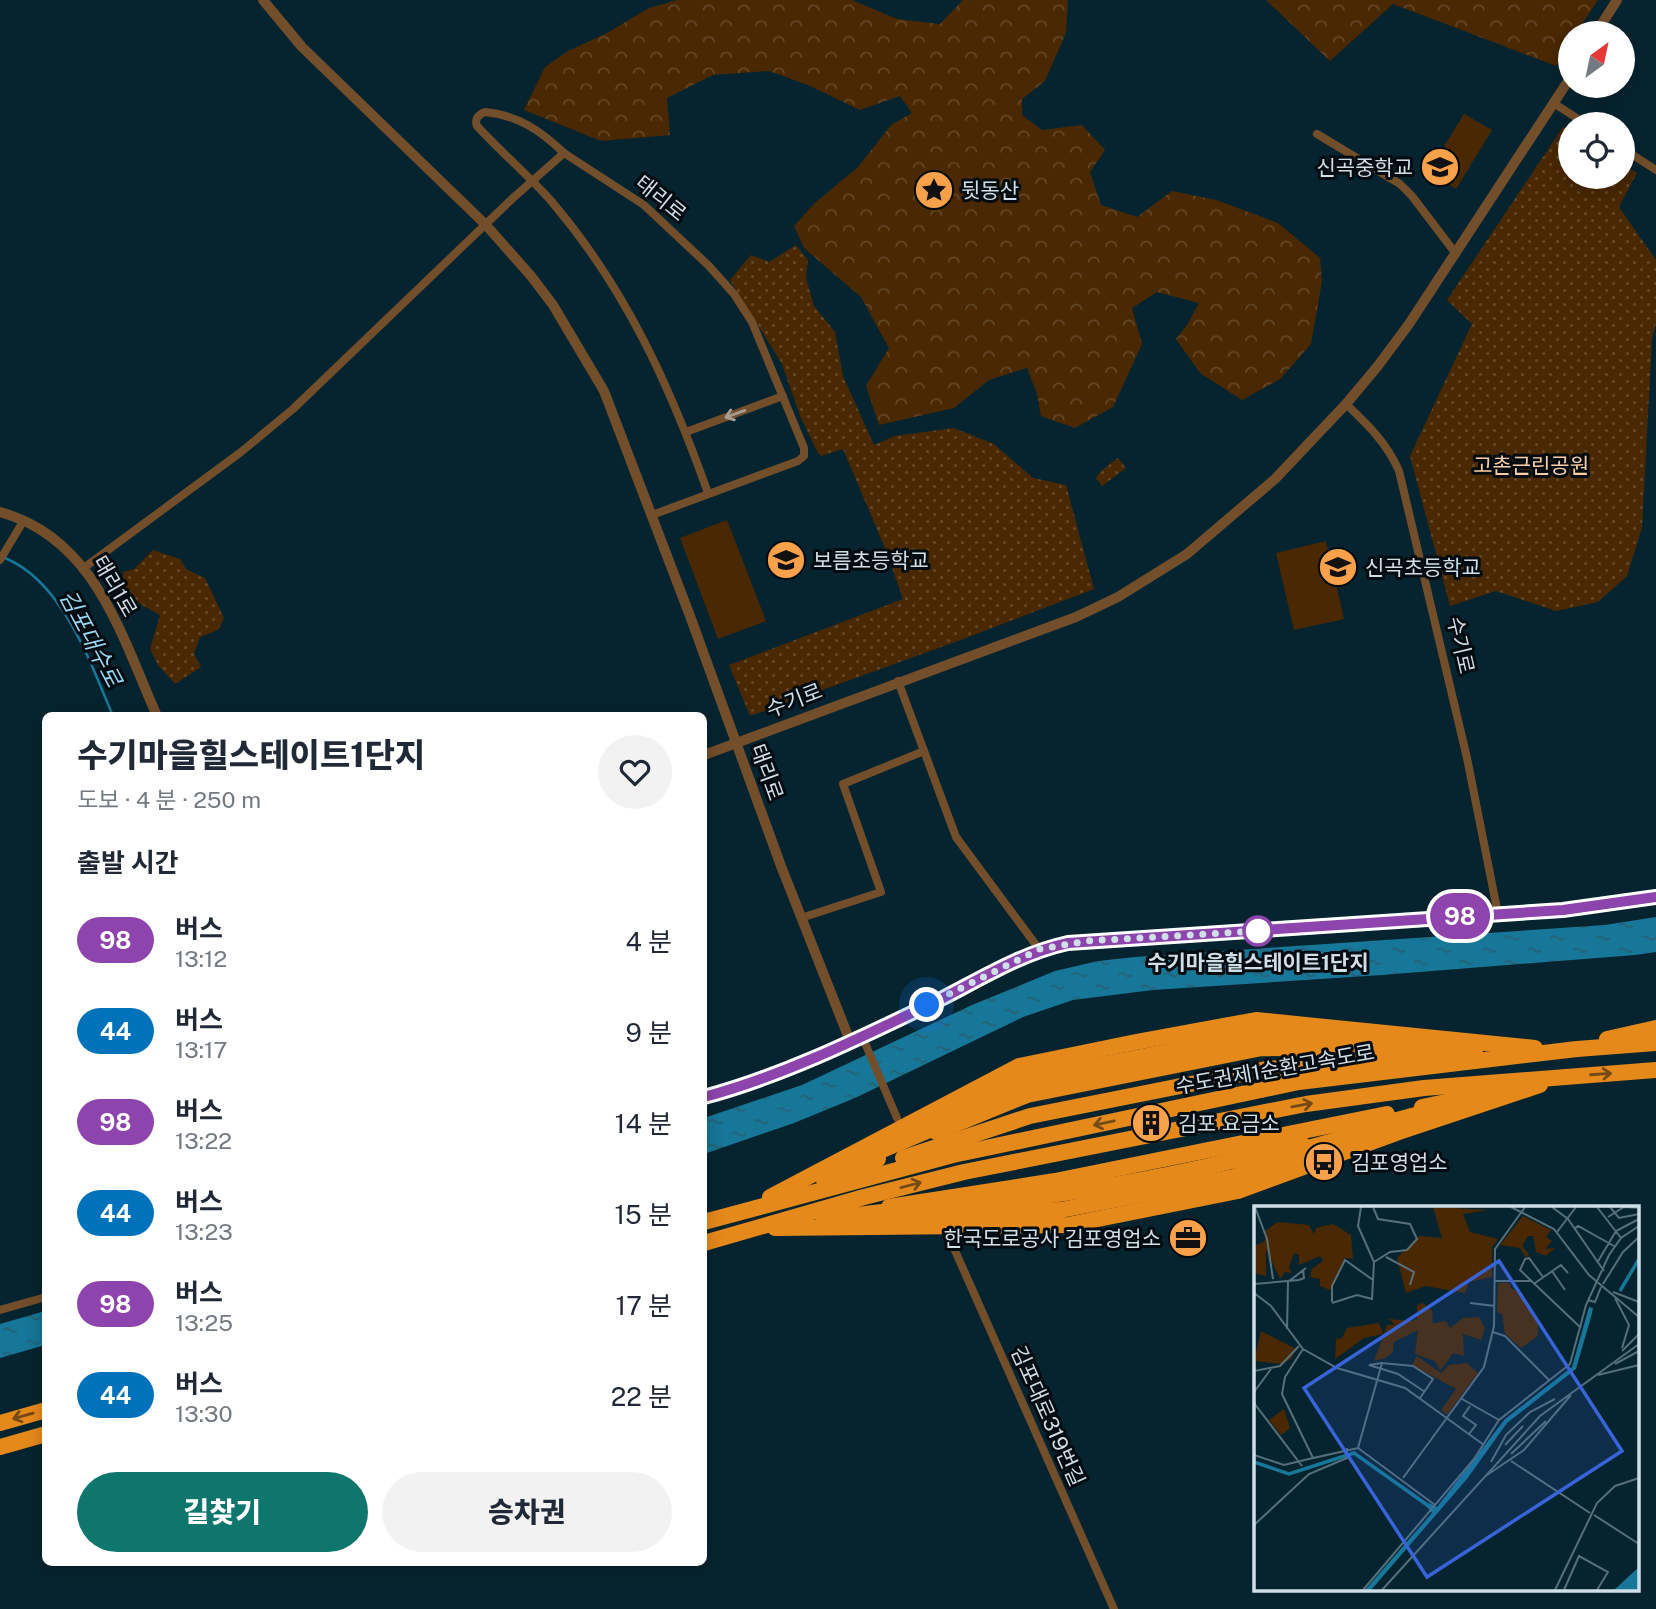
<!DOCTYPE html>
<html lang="ko">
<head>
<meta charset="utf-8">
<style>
  body { margin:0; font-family:"Public Sans","Noto Sans KR",sans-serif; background:#f2f2f3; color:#1f2937; height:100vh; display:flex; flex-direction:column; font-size:26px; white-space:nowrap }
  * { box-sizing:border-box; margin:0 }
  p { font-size:23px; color:#747a83 }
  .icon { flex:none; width:38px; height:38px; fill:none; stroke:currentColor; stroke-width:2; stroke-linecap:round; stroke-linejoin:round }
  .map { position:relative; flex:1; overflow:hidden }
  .details { position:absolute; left:42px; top:712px; width:665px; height:854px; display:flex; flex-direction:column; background:#fff; border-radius:10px; box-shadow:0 4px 18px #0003 }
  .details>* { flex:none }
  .badge { padding:0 14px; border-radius:23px; font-size:24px; line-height:46px }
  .needle { width:46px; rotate:33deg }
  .fabs { position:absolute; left:1558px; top:21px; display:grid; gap:14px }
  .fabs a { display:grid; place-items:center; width:77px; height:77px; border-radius:50%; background:#fff; box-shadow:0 4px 18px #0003; font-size:35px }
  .you { position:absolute; width:35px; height:35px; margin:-18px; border:5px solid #fff; border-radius:50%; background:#1a73e8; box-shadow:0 0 0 10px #1a73e833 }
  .map>.badge { position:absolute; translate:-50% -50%; box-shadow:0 0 0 4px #fff }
  h2 { padding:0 35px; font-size:26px; line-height:63px }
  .round { display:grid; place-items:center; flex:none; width:74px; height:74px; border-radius:37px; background:#f2f2f3 }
  .head { display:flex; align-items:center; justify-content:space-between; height:119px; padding:0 35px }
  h1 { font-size:33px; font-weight:800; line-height:52px }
  .button { display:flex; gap:14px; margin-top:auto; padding:14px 35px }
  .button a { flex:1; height:80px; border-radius:42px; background:#0f766e; color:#fff; font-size:28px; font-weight:800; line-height:80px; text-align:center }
  .button a+a { background:#f2f2f3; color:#1f2937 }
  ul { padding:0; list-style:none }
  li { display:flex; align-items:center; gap:21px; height:91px; padding:0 35px }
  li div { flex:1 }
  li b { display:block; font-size:26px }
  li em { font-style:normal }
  li .badge { min-width:77px; font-weight:700; text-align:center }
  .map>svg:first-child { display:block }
</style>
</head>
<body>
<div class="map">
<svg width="1656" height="1609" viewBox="0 0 1656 1609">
  <defs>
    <pattern id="green-dots" width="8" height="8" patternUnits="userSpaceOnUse" patternTransform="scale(1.75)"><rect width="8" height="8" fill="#4a2802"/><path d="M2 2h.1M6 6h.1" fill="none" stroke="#634727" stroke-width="1.8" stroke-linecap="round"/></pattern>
    <pattern id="forest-crowns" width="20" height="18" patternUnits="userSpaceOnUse" patternTransform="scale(1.75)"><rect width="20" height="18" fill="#4a2802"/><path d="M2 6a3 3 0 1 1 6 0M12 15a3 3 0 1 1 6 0" fill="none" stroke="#634727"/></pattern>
    <pattern id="water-ripples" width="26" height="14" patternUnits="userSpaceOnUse" patternTransform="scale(1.75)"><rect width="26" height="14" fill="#167798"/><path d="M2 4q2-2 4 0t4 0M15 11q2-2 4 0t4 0" fill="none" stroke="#286073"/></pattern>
  </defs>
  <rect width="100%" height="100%" fill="#06242f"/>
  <!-- green -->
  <g fill="url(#green-dots)">
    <path d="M1563 127 1570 131V177H1622V164L1637 173 1619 207 1656 260V323L1652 339 1642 528 1627 576 1598 602 1556 611 1496 591 1450 606 1410 456 1472 324 1447 300Z"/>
    <path d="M796 245 808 260 806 278 814 306 835 332 843 376 874 445 895 436 954 428 994 444 1033 478 1066 485 1094 589 958 641 750 716 729 665 903 599 885 548 843 449 821 456 818 453 801 418 782 364 730 280 751 255 769 262Z"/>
    <path d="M1118 458 1126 468 1102 486 1096 478 1101 471Z"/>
    <path d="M153 550 180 559 186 569 205 578 224 618 218 630 200 637 194 653 201 667 175 684 158 665 150 649 160 615C143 605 119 596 123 572L134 569Z"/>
  </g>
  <!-- forest -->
  <g fill="url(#forest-crowns)">
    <path d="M677 0H852L897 19 940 24 963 0H1068L1066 33 1045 81 1022 99V115L1042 130 1082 125 1105 150 1090 172 1101 205 1137 217 1172 191 1216 200 1278 223 1320 258 1322 281 1311 344 1280 379 1242 400 1200 373 1176 339 1187 325 1199 303 1157 292 1132 308 1142 344 1113 407 1075 428 1041 416 1037 394 1027 368 989 380 954 408 879 425 866 386 889 348 861 297 804 248 794 226 815 203 858 167 891 125 912 113 900 96 860 110 808 85 769 71 713 75 667 98 670 135 601 141 524 110 545 67 568 51 607 33 649 8Z"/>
    <path d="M1266 0H1598L1576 33H1570V44L1556 66 1393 4 1330 61Z"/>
  </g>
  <!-- pitch -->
  <g fill="#4a2802">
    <path d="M1464 114 1492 130 1456 189 1428 172Z"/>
    <path d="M727 520 766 621 718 639 680 538Z"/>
    <path d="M1326 541 1344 619 1294 630 1276 553Z"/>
  </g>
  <!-- water -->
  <g fill="url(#water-ripples)">
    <path d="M1656 917V952L1635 955 1382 975 1153 990 1073 1000 1023 1017 855 1098 794 1123 704 1154V1118L802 1085 972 1005 1055 971 1098 961 1135 957 1605 925Z"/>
    <path d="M45 1311V1345L0 1358V1324Z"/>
  </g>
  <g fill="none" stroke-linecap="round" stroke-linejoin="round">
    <!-- stream -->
    <path stroke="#167798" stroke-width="2.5" d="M5 558C63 582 90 662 113 716"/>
    <!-- minor -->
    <g stroke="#734e2b" stroke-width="8">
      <path d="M1555 104 1586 124"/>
      <path d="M1317 134 1400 184 1412 196 1456 254"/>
      <path d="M1622 148 1656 170"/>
      <path d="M564 153C541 131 518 115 485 112 479 114 474 119 477 126 501 152 528 175 552 202 626 289 670 386 708 493"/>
      <path d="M1346 404C1367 424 1387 443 1399 471L1467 758 1498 914"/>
      <path d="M686 432 783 396"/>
      <path d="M0 560 24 520"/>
      <path d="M85 567 241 452 293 409 513 198 564 153 644 205 709 266 734 294 752 322 804 448V456L798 461 652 515"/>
      <path d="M898 681 956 837 1039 949"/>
      <path d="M801 918 881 892 843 784 924 751"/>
      <path d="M862 1036 897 1118"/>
      <path d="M949 1237 1114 1609"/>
      <path d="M0 1310 46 1297"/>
    </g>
    <!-- tertiary -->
    <g stroke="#734e2b" stroke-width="10">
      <path d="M263 0 302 47 486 225 531 276 553 305 604 391 690 616 781 866 850 1041"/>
      <path d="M1596 33 1617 0"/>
      <path d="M0 512C95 538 121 635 157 716"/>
      <path d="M704 755 1076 617 1118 597 1187 554 1275 479 1346 404 1377 367 1409 324 1570 78"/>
      <path d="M704 1097C743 1087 781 1071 818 1055 894 1023 967 986 1039 949L1067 943 1563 910 1656 897"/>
    </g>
    <!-- motorway -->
    <g stroke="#e6891b" stroke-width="16">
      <path d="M1607 1039 1656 1028"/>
      <path d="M1337 1044 1423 1047"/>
      <path d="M1410 1053 1475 1052"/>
      <path d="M1351 1059 1420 1056"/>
      <path d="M1422 1107 1493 1092"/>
      <path d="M928 1125 1024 1080 1259 1034 1346 1039"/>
      <path d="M1375 1126 1434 1110"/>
      <path d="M936 1132 1027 1095 1262 1048 1339 1049"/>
      <path d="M1294 1152 1387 1126"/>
      <path d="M866 1157 939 1126"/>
      <path d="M903 1158 1030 1116 1266 1069 1363 1063"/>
      <path d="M824 1180 878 1159"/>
      <path d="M770 1197 1019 1066 1136 1042 1256 1020 1535 1048"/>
      <path d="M970 1205C1082 1194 1193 1172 1302 1144"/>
      <path d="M889 1207 1055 1181 1387 1114"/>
      <path d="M964 1216 1061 1210 1234 1177 1306 1155"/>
      <path d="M887 1217 973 1210"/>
      <path d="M824 1219 899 1210"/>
      <path d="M704 1222 953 1155 1299 1082 1577 1049 1656 1043"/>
      <path d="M775 1228 1068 1225 1238 1191 1399 1132 1540 1085"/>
      <path d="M704 1243 864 1197 964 1172 1306 1104 1424 1088 1656 1070"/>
      <path d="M0 1423 46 1410"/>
      <path d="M0 1447 46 1434"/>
    </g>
  </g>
  <!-- one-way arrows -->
  <defs><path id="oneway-shaft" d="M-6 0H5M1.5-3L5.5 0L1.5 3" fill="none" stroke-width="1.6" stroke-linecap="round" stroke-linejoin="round" transform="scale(1.75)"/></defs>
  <use stroke="#a69e92" href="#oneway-shaft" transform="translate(735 414) rotate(160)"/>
  <g stroke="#744a16">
    <use href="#oneway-shaft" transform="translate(1601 1074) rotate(-4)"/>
    <use href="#oneway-shaft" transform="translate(1302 1105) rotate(-10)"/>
    <use href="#oneway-shaft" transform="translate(1104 1123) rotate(168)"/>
    <use href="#oneway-shaft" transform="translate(911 1185) rotate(-15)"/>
    <use href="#oneway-shaft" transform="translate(23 1416) rotate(164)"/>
  </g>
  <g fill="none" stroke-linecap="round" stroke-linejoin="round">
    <!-- line casing -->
    <g stroke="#fff" stroke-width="16">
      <path id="line" d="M704 1097C786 1075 864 1036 941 999 982 978 1022 953 1068 943L1563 910 1656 897"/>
    </g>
    <!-- line -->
    <use href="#line" stroke="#8e44ad" stroke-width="10"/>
    <!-- walk -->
    <path stroke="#cfdfe7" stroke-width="7" stroke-dasharray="0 12.6" d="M927 1005 1040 949 1087 941 1258 931"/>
  </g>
  <!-- icons -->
  <defs>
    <g id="school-disc" transform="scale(2.0125)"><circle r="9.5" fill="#f8a14a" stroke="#020b10"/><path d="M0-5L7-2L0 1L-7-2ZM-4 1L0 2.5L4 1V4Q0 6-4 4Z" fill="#111"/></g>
    <g id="sight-disc" transform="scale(2.0125)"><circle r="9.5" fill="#f8a14a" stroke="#020b10"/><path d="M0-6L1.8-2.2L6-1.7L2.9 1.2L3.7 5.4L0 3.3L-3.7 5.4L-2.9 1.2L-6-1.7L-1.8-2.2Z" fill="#111"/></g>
    <g id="building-disc" transform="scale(2.0125)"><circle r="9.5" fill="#f8a14a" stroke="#020b10"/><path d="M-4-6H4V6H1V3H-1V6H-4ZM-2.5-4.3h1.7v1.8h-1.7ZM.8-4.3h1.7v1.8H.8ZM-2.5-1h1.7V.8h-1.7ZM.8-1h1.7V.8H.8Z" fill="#111"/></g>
    <g id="bus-disc" transform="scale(2.0125)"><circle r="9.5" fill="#f8a14a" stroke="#020b10"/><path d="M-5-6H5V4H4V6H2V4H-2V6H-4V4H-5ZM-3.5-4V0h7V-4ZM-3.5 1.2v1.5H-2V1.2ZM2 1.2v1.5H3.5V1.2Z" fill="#111"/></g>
    <g id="office-disc" transform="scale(2.0125)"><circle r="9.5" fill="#f8a14a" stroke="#020b10"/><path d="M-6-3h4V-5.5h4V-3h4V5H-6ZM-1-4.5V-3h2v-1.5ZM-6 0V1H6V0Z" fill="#111"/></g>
  </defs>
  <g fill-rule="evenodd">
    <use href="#school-disc" x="1440" y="167"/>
    <use href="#sight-disc" x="934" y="190"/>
    <use href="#school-disc" x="786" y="560"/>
    <use href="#school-disc" x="1338" y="567"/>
    <use href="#building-disc" x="1151" y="1123"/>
    <use href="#bus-disc" x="1324" y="1162"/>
    <use href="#office-disc" x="1188" y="1238"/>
  </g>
  <!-- markers -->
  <circle fill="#fff" stroke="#8e44ad" stroke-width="3.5" cx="1258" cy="931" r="14"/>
  <g text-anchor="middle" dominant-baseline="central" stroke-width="6" stroke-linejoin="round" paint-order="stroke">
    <!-- poi labels -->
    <g font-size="21" fill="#cfdfe7" stroke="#020b10" text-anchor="start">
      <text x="1413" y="167" text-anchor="end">신곡중학교</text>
      <text x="961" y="190">뒷동산</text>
      <text x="813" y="560">보름초등학교</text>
      <text x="1365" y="567">신곡초등학교</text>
      <text x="1178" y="1123">김포 요금소</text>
      <text x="1351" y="1162">김포영업소</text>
      <text x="1161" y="1238" text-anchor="end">한국도로공사 김포영업소</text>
    </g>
    <!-- street labels -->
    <g font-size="21" fill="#cfdfe7" stroke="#020b10">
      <text transform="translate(661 198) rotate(39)">태리로</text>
      <text transform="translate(115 586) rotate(60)">태리1로</text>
      <text transform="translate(1461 645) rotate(77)">수기로</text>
      <text transform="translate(794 700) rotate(-21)">수기로</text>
      <text transform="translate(767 772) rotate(70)">태리로</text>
      <text transform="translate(1275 1069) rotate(-10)">수도권제1순환고속도로</text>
      <text transform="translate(1048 1416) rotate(66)">김포대로319번길</text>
    </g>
    <!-- park labels -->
    <g font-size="21" fill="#fccda4" stroke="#020b10">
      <text x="1531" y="465">고촌근린공원</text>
    </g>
    <!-- stop labels -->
    <g font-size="21" font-weight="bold" fill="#cfdfe7" stroke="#020b10">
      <text x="1258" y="962">수기마을힐스테이트1단지</text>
    </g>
    <!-- water labels -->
    <g font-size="23" font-style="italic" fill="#98d8f4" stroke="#020b10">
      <text transform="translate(91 638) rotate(62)">김포대수로</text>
    </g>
  </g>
  <!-- overview -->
  <g transform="translate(1254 1206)">
    <rect width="385" height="385" fill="#06242f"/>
    <path d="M244 77H256L257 82 268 87 284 118V130L267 142 251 128 248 108 243 106ZM163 150 187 167 195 159 213 157 224 167 193 209 187 204 202 183 158 159Z" fill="#4a2802"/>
    <path d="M179 1 234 4 209 8 216 26 244 33 238 41V71L215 76 211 87 171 80 152 87 143 52 165 30 188 32ZM269 10 297 24 292 31 298 35 291 43 301 42 292 50 282 46 279 30H274L268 40 275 48 272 52 266 42 246 39ZM24 16 55 19 60 28 62 22 79 18 97 29 99 53 91 52 76 84 66 80V73L56 71 58 63 69 55 66 50 45 59V49L40 47 35 61 38 67 31 66 26 73 12 43V70L0 67V40L11 35V25ZM169 97 178 104 179 117 192 115 196 122 209 112 225 111 231 122 227 134 209 128 210 150 199 147 186 165 181 155 161 148 164 124 140 136 139 146 132 152 120 155 133 119H141L135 113 157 115 163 113V99ZM125 117 129 128 110 132 81 153 82 133 88 132 93 122ZM7 125 42 143 37 153 28 158 0 155Z" fill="#4a2802"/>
    <path d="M30 203 36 222 27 229 15 214Z" fill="#4a2802"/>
    <path d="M335 101 339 102 337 111 322 163 253 217 213 273 117 384H111L178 307 173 301 175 297 183 301 251 213 318 161ZM385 361V384H360Z" fill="#167798"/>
    <path fill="none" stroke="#167798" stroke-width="3.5" d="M366 85 385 53M0 256 35 268 100 247 176 301"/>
    <path fill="none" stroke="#566f79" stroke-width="2" d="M1 1 13 33 19 73M119 1 124 13 156 18 163 33 153 44 136 46 120 56M257 1 300 23 335 69 385 111M298 1 314 13 350 65M343 1 367 32M356 1 365 12 385 8M354 11 370 1 385 2M320 23 324 20 360 40M303 26 322 1M132 51 160 66 156 79M343 57 362 25 385 13M298 65 311 84M289 71 275 52 271 53 266 64 327 122M241 75H278M281 77 307 59 314 67M0 78 45 74 50 72 49 63M349 78 369 46 385 31M359 86 385 96M0 87 17 100 49 143 83 162 151 182 230 239M361 92 375 119 368 142M334 94 341 96 347 81M78 96V80L91 54 119 74M78 97 103 89 118 93 120 56 104 20 107 1M216 97 241 100M33 123 34 76 52 62M239 126 251 130 296 175M49 143 31 171 28 188 59 252 104 242 181 299M368 145 385 128M128 157 115 159 144 168 171 186M361 158 385 145M0 165 26 160 45 140M344 169 385 159M0 186 17 163M208 193 245 214M0 197 48 260M215 228 222 219 209 210 216 200M251 239 269 220M104 242 128 157 159 160 179 173 166 192M257 248 292 215M0 249 30 259 59 252M257 255 336 307M237 256 252 229 276 206 301 193M233 269 270 244 317 189M149 272 230 161 240 120 241 43 271 1M340 309 385 338M0 319 55 268 93 252V242M109 384 220 253 245 214 316 158 332 99 355 49 367 32 385 20M128 384 286 210 385 138M301 384 343 297 361 280 385 272M310 384 325 350 354 366 343 384"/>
    <path fill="#3864da" fill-opacity="0.15" stroke="#3864da" stroke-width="3.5" d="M245 55 368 245 173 371 50 182Z"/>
    <rect width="385" height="385" fill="none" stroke="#cfdfe7" stroke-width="3.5"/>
  </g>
</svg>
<div class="fabs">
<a><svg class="needle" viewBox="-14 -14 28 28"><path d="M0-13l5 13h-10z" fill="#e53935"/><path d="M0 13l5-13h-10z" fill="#747a83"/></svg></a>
<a><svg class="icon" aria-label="locate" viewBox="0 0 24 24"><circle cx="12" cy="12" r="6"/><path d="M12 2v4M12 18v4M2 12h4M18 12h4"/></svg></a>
</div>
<div class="you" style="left:927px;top:1005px"></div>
<b class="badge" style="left:1460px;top:916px;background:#8e44ad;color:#fff">98</b>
<section class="details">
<div class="head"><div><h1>수기마을힐스테이트1단지</h1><p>도보 · 4 분 · 250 m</p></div><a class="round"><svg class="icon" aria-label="heart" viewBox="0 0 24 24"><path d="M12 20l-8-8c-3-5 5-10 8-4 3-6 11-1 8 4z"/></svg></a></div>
<h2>출발 시간</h2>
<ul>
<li><span class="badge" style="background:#8e44ad;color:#fff">98</span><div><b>버스</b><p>13:12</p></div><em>4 분</em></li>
<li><span class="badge" style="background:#0072bc;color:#fff">44</span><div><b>버스</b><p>13:17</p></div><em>9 분</em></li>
<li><span class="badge" style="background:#8e44ad;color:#fff">98</span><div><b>버스</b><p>13:22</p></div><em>14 분</em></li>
<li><span class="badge" style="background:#0072bc;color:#fff">44</span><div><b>버스</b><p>13:23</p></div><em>15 분</em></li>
<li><span class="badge" style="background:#8e44ad;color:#fff">98</span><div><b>버스</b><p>13:25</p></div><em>17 분</em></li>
<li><span class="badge" style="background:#0072bc;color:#fff">44</span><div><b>버스</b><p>13:30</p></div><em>22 분</em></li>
</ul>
<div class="button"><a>길찾기</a><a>승차권</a></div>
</section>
</div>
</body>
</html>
